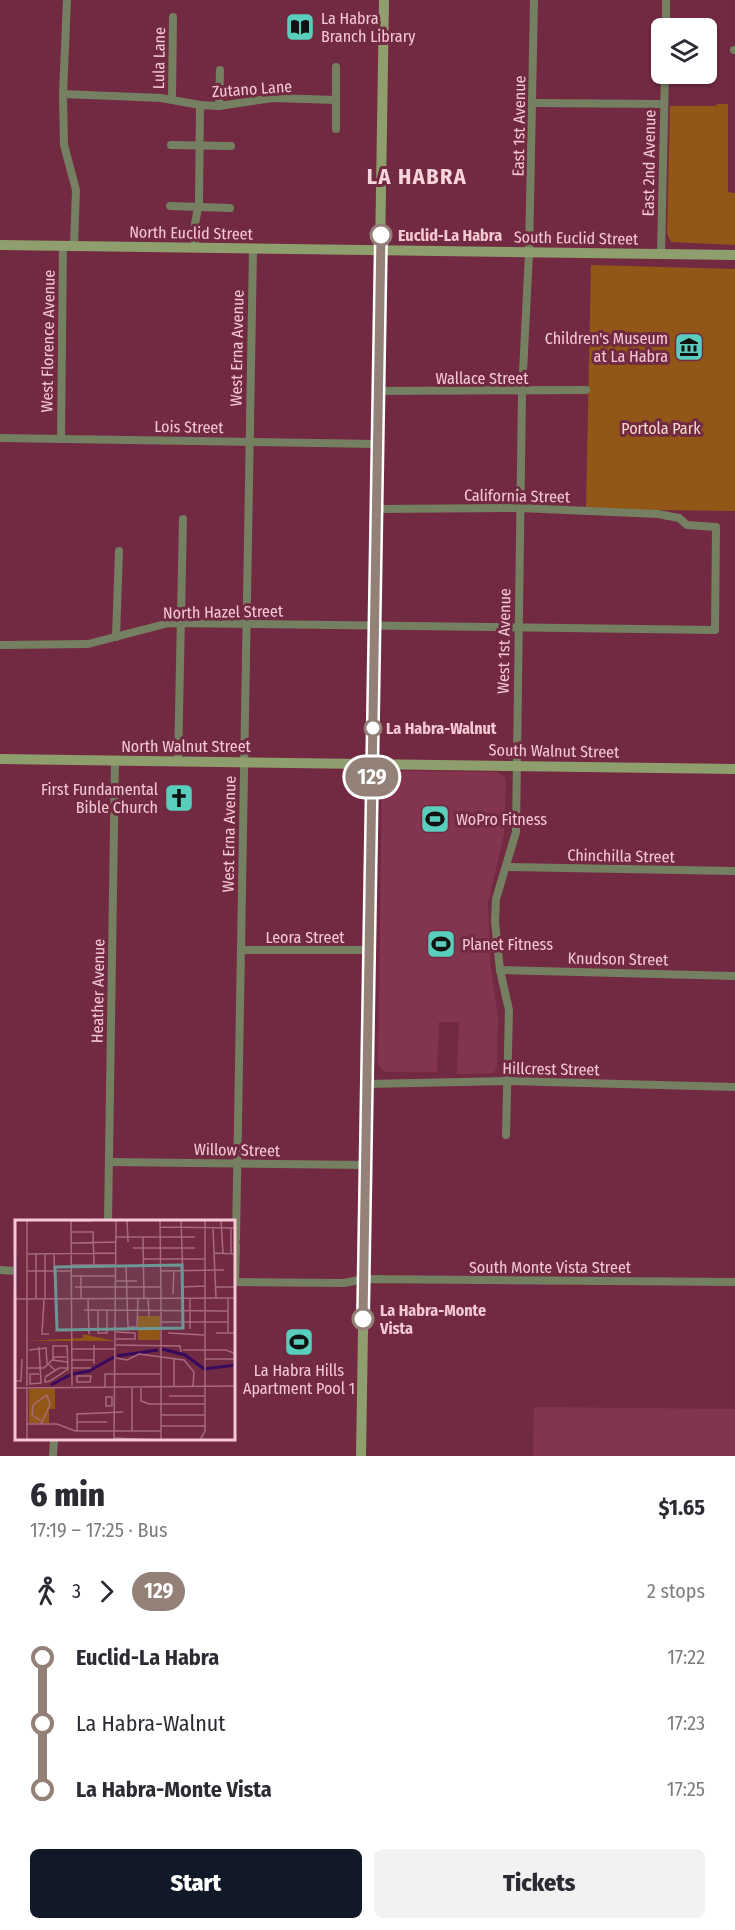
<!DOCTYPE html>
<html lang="en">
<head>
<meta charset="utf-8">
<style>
  body { margin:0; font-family:"Fira Sans Condensed",sans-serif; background:#f2f2f3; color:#2b2b33; height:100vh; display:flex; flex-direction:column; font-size:22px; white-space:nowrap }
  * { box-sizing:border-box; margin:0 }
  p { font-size:20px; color:#7c7c81 }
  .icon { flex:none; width:33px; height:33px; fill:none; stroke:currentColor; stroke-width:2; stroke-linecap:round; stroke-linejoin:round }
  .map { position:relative; height:1456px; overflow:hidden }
  .side { display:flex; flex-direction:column; background:#fff; flex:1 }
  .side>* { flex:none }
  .badge { padding:0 12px; border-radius:20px; font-size:21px; line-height:39px }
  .fabs { position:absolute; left:651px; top:18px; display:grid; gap:12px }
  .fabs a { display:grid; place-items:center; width:66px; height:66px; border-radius:9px; background:#fff; box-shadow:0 2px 4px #0004; font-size:30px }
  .map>.badge { position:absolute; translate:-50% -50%; box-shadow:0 0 0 3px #fff }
  .legs { display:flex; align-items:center; gap:9px; height:66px; padding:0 30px; font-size:20px }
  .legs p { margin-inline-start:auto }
  .summary { display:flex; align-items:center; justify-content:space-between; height:102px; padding:0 30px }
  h1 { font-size:33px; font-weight:800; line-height:45px }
  .button { display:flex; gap:12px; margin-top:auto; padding:12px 30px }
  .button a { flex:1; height:69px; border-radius:9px; background:#111827; color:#fff; font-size:24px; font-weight:800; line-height:69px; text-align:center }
  .button a+a { background:#f2f2f3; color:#2b2b33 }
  ul { padding:0 30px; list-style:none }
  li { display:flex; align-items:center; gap:21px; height:66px; font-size:22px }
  li i { display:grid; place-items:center; width:9px; height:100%; margin:0 8px; background:currentColor }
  li i::after { content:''; width:15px; height:15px; margin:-8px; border:4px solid; border-radius:50%; background:#fff }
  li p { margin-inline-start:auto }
  li:first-child i { background:linear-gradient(#0000 50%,currentColor 0) }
  li:last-child i { background:linear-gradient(currentColor 50%,#0000 0) }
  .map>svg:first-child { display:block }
</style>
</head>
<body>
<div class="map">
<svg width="735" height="1456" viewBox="0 0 735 1456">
  <rect width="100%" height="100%" fill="#722a42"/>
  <!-- built -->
  <g fill="#833550">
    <path d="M389 771 497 772 506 778 504 834 488 903 490 962 498 1016 497 1066 494 1073 457 1074 459 1022H439L437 1072H385L378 1064 382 784 383 776Z"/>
    <path d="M534 1407 735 1409V1456H533Z"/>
  </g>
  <!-- park -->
  <g fill="#925716">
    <path d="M717 104H728V192L735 193V245L671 242 667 233 670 106H716Z"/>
    <path d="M591 265 735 269V511L586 509Z"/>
  </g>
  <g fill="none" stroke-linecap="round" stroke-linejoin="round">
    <!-- street -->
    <g stroke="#757f61" stroke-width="8">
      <path d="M67 0 63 94 64 145 76 190 74 245"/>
      <path d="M666 28V0"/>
      <path d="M734 50H735"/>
      <path d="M63 94 161 98 200 105 219 106 273 98 336 100"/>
      <path d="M172 99 173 17"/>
      <path d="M533 103 664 104"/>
      <path d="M219 106 220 70"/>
      <path d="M336 129V67"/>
      <path d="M171 145 231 146"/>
      <path d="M170 206 230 208"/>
      <path d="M195 248V224L199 202 200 105"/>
      <path d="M661 254 665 74"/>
      <path d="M378 391 586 390"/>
      <path d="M0 438 378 444"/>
      <path d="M61 438 63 245"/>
      <path d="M116 637 119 551"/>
      <path d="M2 645 88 644 169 623 715 630 716 527 687 525 679 518 658 514 520 508 376 509"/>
      <path d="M178 761 183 519"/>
      <path d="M507 867 735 871"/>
      <path d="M241 950H369"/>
      <path d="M500 970 735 976"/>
      <path d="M367 1084 508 1081 735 1087"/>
      <path d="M506 1135 509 1010 500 970 495 922 496 899 516 832 522 392 529 253 534 0"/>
      <path d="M109 1162 366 1165"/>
      <path d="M108 1222 115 760"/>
      <path d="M236 1239 253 249"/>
      <path d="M0 1270 16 1271"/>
      <path d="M234 1282 344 1283 364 1279 735 1282"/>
      <path d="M235 1282 236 1245"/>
      <path d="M53 1456 54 1440"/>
    </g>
    <!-- secondary -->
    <g stroke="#8f9e6d" stroke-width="10">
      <path d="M0 245 735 255"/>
      <path d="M0 759 735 769"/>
      <path d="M361 1456 384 0"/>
    </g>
  </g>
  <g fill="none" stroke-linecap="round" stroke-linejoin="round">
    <!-- line-1 casing -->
    <g stroke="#fff" stroke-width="14">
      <path id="line-1" d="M363 1319 381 235"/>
    </g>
    <!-- line-1 -->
    <use href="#line-1" stroke="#938177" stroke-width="9"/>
  </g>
  <!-- icons -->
  <defs>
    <g id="library-square" transform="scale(1.5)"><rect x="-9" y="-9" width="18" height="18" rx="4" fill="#5acebd" stroke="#722a42"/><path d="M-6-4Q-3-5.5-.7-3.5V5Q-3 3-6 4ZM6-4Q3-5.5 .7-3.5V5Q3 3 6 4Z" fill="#111"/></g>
    <g id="museum-square" transform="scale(1.5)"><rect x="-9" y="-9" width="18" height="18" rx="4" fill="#5acebd" stroke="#722a42"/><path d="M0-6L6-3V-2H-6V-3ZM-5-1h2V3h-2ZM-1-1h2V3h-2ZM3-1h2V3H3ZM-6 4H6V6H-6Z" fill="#111"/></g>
    <g id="church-square" transform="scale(1.5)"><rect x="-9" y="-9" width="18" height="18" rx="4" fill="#5acebd" stroke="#722a42"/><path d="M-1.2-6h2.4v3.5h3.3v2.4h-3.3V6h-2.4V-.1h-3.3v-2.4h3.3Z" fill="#111"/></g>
    <g id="stadium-square" transform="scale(1.5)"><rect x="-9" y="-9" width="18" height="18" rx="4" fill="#5acebd" stroke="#722a42"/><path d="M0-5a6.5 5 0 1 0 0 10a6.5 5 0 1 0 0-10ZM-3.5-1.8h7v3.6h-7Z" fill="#111"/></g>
  </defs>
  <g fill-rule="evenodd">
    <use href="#library-square" x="300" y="27"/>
    <use href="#museum-square" x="689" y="347"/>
    <use href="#church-square" x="179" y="798"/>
    <use href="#stadium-square" x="435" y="819"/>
    <use href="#stadium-square" x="441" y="944"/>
    <use href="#stadium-square" x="299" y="1342"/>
  </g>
  <!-- markers -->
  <g fill="#fff" stroke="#938177" stroke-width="3">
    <circle cx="381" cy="235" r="10"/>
    <circle cx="373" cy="728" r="8"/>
    <circle cx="363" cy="1319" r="10"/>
  </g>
  <g text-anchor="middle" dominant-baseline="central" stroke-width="6" stroke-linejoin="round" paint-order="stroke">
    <!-- poi labels -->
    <g font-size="16" fill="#f5c9d4" stroke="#722a42" text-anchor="start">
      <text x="321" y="18">La Habra<tspan x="321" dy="18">Branch Library</tspan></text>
      <text x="668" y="338" text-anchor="end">Children's Museum<tspan x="668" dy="18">at La Habra</tspan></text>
      <text x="158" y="789" text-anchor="end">First Fundamental<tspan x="158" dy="18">Bible Church</tspan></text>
      <text x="456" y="819">WoPro Fitness</text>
      <text x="462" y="944">Planet Fitness</text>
      <text x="299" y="1370" text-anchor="middle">La Habra Hills<tspan x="299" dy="18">Apartment Pool 1</tspan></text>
    </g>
    <!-- street labels -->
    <g font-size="16" fill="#f5c9d4" stroke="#722a42">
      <text transform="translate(159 58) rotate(-89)">Lula Lane</text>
      <text transform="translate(252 89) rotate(-4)">Zutano Lane</text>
      <text transform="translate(519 126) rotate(-89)">East 1st Avenue</text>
      <text transform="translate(649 163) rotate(-89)">East 2nd Avenue</text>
      <text transform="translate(191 233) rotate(1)">North Euclid Street</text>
      <text transform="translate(576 238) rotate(1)">South Euclid Street</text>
      <text transform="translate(48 341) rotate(-89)">West Florence Avenue</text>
      <text transform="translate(237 348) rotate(-89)">West Erna Avenue</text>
      <text x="482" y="378">Wallace Street</text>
      <text transform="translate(189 427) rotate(1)">Lois Street</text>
      <text transform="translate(517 496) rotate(1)">California Street</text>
      <text transform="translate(223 612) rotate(-1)">North Hazel Street</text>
      <text transform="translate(504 641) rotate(-89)">West 1st Avenue</text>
      <text x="186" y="746">North Walnut Street</text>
      <text transform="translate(554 751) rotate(1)">South Walnut Street</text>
      <text transform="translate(229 834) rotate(-89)">West Erna Avenue</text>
      <text transform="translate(621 856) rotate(1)">Chinchilla Street</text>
      <text x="305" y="937">Leora Street</text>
      <text transform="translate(618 959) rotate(1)">Knudson Street</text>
      <text transform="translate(98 991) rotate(-89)">Heather Avenue</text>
      <text transform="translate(551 1069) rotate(1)">Hillcrest Street</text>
      <text transform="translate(237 1150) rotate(1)">Willow Street</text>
      <text x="550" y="1267">South Monte Vista Street</text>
    </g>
    <!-- stop labels -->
    <g font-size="16" font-weight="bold" fill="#f5c9d4" stroke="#722a42" text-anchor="start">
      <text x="398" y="235">Euclid-La Habra</text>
      <text x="386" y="728">La Habra-Walnut</text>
      <text x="380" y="1310">La Habra-Monte<tspan x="380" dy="18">Vista</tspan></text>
    </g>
    <!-- park labels -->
    <g font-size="16" fill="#f5dcc7" stroke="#722a42">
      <text x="661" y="428">Portola Park</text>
    </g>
    <!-- district labels -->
    <g font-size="22" font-weight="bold" letter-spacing="1.5" fill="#f8d4dc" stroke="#722a42">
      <text x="417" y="176">LA HABRA</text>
    </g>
  </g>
  <!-- overview -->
  <g transform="translate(15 1220)">
    <rect width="220" height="220" fill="#722a42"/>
    <path d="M123 96H145V120H123ZM68 114 100 121H13L68 118ZM40 168V189H34V203H14V169Z" fill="#925716"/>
    <path fill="none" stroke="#37095f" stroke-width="3" d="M0 72V35M147 129 170 135 189 149 221 145M102 136 143 130M58 154 74 151 99 137M36 165 55 155"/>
    <path fill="none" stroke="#a66a7c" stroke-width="1.5" d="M12 0V166M56 0 57 166M112 0 113 22M145 0 146 78M166 0 168 59M206 0 208 33M56 1H77M145 7 221 8M198 8 201 78M216 8V34M56 12H78L79 45M101 17H180M128 17 129 78M57 23 101 22M118 28H180M199 33 221 34M13 34 101 33M21 34V78M30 34V78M39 34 40 67M129 39H190M57 45H101M111 46 113 107H122L123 78M12 51H57M146 51 209 50M57 56H101M66 56V78M101 61H122M60 67H145M201 67H221M158 74 159 50M168 76V67L190 66M73 78 74 114M133 78 134 96M146 78V220M213 78V113M0 79 221 78M29 80 27 114H34M69 90 213 91M83 90V113H92V90M146 102H213M175 109V78M153 113 189 115M201 113H221M101 119H120V113L101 112M101 125 165 126 166 132M57 129H101M14 130 31 128 32 143 40 150M168 130H211L221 134M101 138 112 140 124 134 169 140 179 152 178 166M190 139H221M57 140H79M79 144V125M12 148H29L40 137H51M57 148H76M24 154H15V164L26 163 24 127M62 156H76L75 162H62ZM30 157 44 148H54M30 158V162L35 161 53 149 52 126H38V140L52 142M0 161H6L7 139M159 166V138M90 167V154H145M126 167V181L134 184H190M0 168 221 166M117 168V211M154 176H190M91 177H97V186H91ZM146 195H190M26 201 17 195 18 185 32 175 35 185 26 204M62 202H92M12 204H42L60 211H146M146 206H190M62 211V194L108 192M100 218 140 220M12 220V168M99 220 101 0M185 220 190 211V0"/>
    <path fill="#6b9797" fill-opacity="0.15" stroke="#6b9797" stroke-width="3" d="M167 45 168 108 42 110 40 47Z"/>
    <rect width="220" height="220" fill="none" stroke="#f5c9d4" stroke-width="3"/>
  </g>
</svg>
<div class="fabs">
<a><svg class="icon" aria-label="layers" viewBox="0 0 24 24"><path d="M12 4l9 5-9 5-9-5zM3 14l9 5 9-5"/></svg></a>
</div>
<b class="badge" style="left:372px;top:777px;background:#938177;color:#fff">129</b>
</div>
<section class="side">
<div class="summary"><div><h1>6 min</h1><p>17:19 – 17:25 · Bus</p></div><b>$1.65</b></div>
<div class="legs"><svg class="icon" aria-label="walk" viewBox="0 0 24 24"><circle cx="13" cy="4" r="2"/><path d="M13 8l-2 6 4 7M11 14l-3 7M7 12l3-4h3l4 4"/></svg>3<svg class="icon" aria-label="forward" viewBox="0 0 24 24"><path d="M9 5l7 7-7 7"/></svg><b class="badge" style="background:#938177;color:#fff">129</b><p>2 stops</p></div>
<ul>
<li><i style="color:#938177"></i><b>Euclid-La Habra</b><p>17:22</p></li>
<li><i style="color:#938177"></i><span>La Habra-Walnut</span><p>17:23</p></li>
<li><i style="color:#938177"></i><b>La Habra-Monte Vista</b><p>17:25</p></li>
</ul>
<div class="button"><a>Start</a><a>Tickets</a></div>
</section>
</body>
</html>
